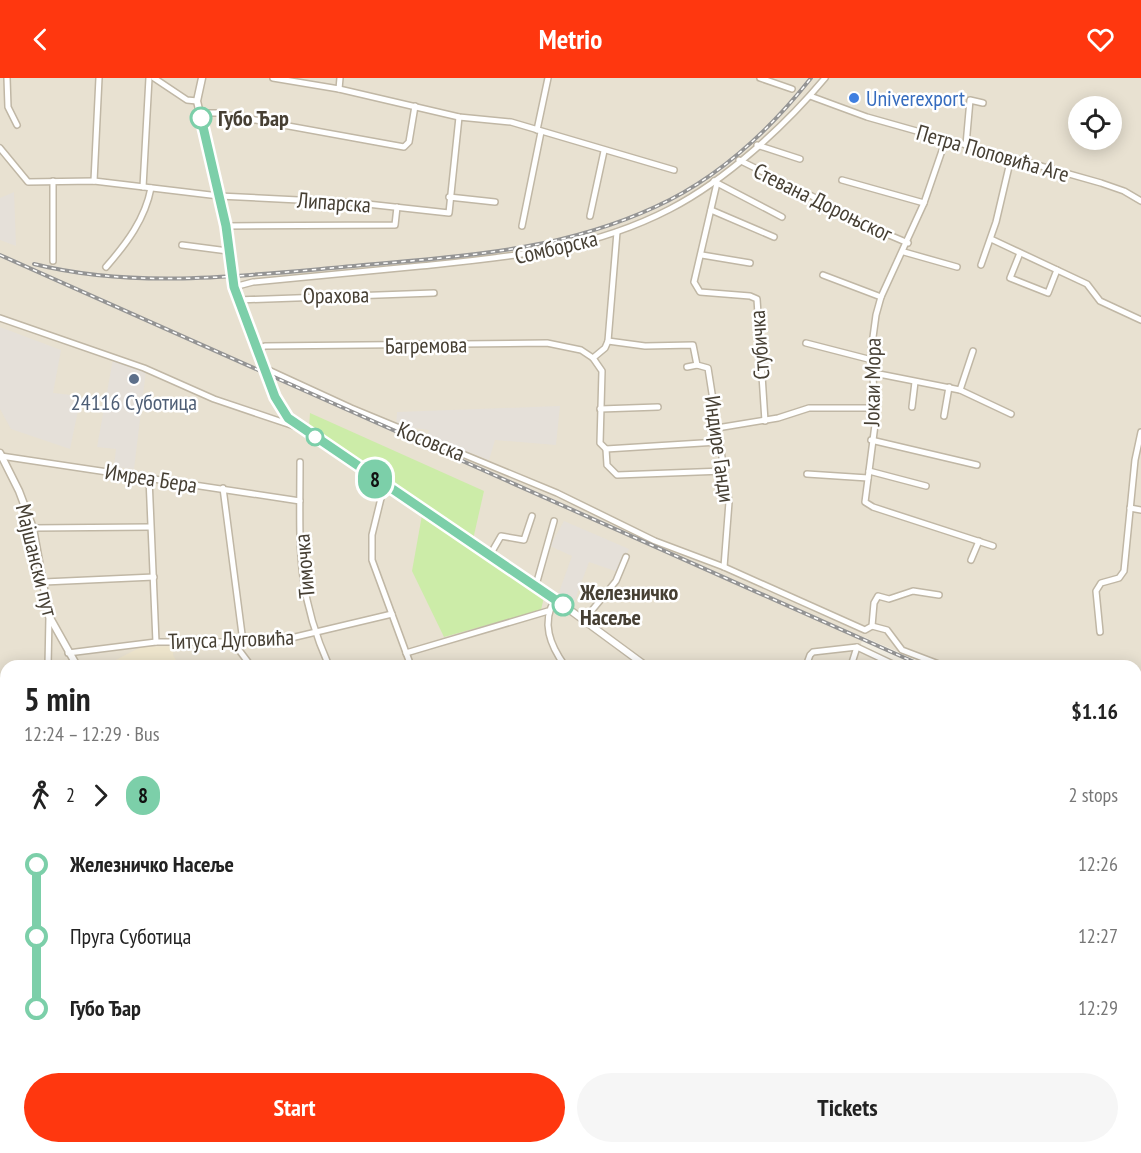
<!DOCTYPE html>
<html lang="en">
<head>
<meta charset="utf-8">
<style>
  body { margin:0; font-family:"PT Sans Narrow",sans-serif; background:#f6f6f6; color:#222; height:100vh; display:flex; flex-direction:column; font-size:22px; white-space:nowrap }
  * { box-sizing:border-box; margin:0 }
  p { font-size:20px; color:#767676 }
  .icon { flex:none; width:33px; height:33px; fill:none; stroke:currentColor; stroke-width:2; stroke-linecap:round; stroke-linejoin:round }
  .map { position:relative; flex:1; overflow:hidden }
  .drawer { position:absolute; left:0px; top:582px; width:1142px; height:494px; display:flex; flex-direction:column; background:#fff; border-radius:18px 18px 0 0; box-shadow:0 3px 15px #0003 }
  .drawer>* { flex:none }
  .badge { padding:0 12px; border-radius:20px; font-size:21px; line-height:39px }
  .fabs { position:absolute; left:1068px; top:18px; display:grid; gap:12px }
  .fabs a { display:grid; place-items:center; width:54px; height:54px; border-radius:50%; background:#fff; box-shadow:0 3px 15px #0003; font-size:30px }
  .map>.badge { position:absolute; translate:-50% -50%; box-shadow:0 0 0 3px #fff }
  .legs { display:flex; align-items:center; gap:9px; height:66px; padding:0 24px; font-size:20px }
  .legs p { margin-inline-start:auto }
  .summary { display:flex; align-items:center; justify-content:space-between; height:102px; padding:0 24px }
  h1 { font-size:33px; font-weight:700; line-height:45px }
  .button { display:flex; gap:12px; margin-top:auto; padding:12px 24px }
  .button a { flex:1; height:69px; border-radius:36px; background:#ff370f; color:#fff; font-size:24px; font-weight:700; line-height:69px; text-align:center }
  .button a+a { background:#f6f6f6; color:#222 }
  ul { padding:0 24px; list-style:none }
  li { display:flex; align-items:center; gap:21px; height:72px; font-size:22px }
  li i { display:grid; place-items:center; width:9px; height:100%; margin:0 8px; background:currentColor }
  li i::after { content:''; width:15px; height:15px; margin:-8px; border:4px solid; border-radius:50%; background:#fff }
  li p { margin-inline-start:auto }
  li:first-child i { background:linear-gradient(#0000 50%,currentColor 0) }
  li:last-child i { background:linear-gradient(currentColor 50%,#0000 0) }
  header { display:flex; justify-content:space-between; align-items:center; height:78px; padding:0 24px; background:#ff370f; color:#fff; font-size:27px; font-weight:700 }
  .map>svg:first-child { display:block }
</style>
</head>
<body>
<header><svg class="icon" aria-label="back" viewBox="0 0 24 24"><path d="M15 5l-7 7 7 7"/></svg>Metrio<svg class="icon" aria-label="heart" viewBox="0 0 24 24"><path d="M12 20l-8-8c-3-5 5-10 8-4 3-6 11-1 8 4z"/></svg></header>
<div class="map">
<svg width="1141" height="1075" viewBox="0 0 1141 1075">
  <rect width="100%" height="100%" fill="#f3efe3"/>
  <!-- residential -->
  <path fill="#e8e1d1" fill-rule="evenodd" d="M0 0H1141V678L1136 675V588H931L864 559 860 568 904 588H6V1070H1136V693L1141 695V1075H0ZM1078 28H1112V62H1078Z"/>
  <!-- industrial -->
  <g fill="#e5e0d9">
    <path d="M14 114 16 167V168L0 162V120Z"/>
    <path d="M0 249 61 272 53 315 81 318 70 371 11 351 0 331Z"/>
    <path d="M113 281 146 292 134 391 114 389 116 371 97 369Z"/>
    <path d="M560 328 556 367 495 362 489 382 427 359 429 352 396 348 397 334Z"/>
    <path d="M564 443 629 471 618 494 589 484 573 527 558 517 572 478 550 468Z"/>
  </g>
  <!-- education -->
  <path fill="#eee5cc" d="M174 568 173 577 179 588H104L141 569Z"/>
  <!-- green -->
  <g fill="#cceca8">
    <path d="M310 335 484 413 472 466 309 350Z"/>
    <path d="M422 437 544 519 541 532 444 559 412 493Z"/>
  </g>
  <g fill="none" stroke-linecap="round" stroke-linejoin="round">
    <!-- tertiary-tunnel -->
    <path stroke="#d0ccc0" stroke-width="6" stroke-dasharray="6 3" stroke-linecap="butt" d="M264 290 270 307"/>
    <!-- minor casing -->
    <g stroke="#c0b7a5" stroke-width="8">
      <g id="minor">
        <path d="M7 0 8 29 17 47"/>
        <path d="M154 0 187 22 197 23"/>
        <path d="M273 0 339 11 459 39 511 44 674 92"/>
        <path d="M760 0 792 11"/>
        <path d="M339 11 340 0"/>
        <path d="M810 18 867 39 1101 105 1124 113 1141 123"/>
        <path d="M200 35H217L404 69 409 64 415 28"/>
        <path d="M537 52 548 0"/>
        <path d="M946 61 924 125 881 219 876 237 871 274 876 339 865 424 873 429 993 468"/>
        <path d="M757 67 800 81"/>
        <path d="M966 67 970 22 983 25"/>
        <path d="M0 70 28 104 94 103 219 118 358 125 449 135 459 39"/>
        <path d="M739 82 836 130 849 140 908 165"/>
        <path d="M842 102 924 125"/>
        <path d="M94 103 99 0"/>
        <path d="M714 103 717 105 694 204 700 214 750 218 757 221 765 343"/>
        <path d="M717 105 782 139"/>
        <path d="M143 109 149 0"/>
        <path d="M449 119 495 124"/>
        <path d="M711 132 774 159"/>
        <path d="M590 138 604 73"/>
        <path d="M226 148 395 147 397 129"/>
        <path d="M522 148 541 54"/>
        <path d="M991 161 1087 206 1100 223 1141 242"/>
        <path d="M182 167 228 173"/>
        <path d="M904 174 957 189"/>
        <path d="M1020 175 1010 200 1048 215 1057 192"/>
        <path d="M702 177 750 185"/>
        <path d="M53 183V103"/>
        <path d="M981 187 996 144 1011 80"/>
        <path d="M106 189C127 165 145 141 151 110"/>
        <path d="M823 197 881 219"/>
        <path d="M234 209 253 204C308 199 364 193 420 188 508 179 589 173 670 131 726 102 785 48 825 0"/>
        <path d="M238 222 434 215"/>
        <path d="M0 240 144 290 214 321 297 349"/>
        <path d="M608 263 645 268 693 267 697 287 708 290 729 424 724 489"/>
        <path d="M806 265 872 282"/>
        <path d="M256 272 265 268 547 265 581 272 593 280"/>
        <path d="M687 289 697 287"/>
        <path d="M264 290 351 330 557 415 655 463 724 489 865 552 872 548 874 525 878 518 889 521 913 513 939 517"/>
        <path d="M874 295 960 312 1011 336"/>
        <path d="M960 312 973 273"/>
        <path d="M912 329 915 304"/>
        <path d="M600 331 658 329"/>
        <path d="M944 338 949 309"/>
        <path d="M717 350 778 340 809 330H874"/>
        <path d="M871 362 977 387"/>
        <path d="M606 371 600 365 602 293 593 280 605 270 608 263 617 154"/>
        <path d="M606 371 607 387 617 397 724 393"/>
        <path d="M606 371 718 364"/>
        <path d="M1 378 300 423"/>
        <path d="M300 384C300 464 295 512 329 588"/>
        <path d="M869 393 926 408"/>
        <path d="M807 396 868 400"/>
        <path d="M149 400 156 564"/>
        <path d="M384 408 372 457V482L411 588"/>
        <path d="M223 410 243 564"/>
        <path d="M1130 430 1141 432"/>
        <path d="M33 450 150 449"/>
        <path d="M490 477 501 458 524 462 532 438"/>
        <path d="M971 482 979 463"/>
        <path d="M44 504 154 499"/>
        <path d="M536 507 554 443"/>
        <path d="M555 521C541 545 550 567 565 588"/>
        <path d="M584 542 616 503 626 479"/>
        <path d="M872 548 887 552 902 572 944 588"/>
        <path d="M1100 554 1096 513 1101 505 1119 500 1124 493 1135 382 1141 354"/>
        <path d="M233 564 251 588"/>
        <path d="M68 575 156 564H233L291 560 392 536"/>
        <path d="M406 575 548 533"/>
        <path d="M48 588 49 539"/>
        <path d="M806 588 810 577 813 574 857 569 897 588"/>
        <path d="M851 588 857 569"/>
        <path d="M1136 673 1141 675"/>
        <path d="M1136 696 1141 698"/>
        <path d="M0 713H6"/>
        <path d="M0 873 6 831"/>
        <path d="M1136 883 1141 867"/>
        <path d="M1136 940 1141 943"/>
        <path d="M0 973 6 974"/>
        <path d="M0 1032 6 1033"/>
        <path d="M1136 1064H1141"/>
        <path d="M76 1070 106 1073"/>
        <path d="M316 1070 320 1075"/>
        <path d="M843 1070 848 1075"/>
        <path d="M1070 1070 1072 1075"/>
        <path d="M27 1075V1070"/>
        <path d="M209 1075V1070"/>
        <path d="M327 1075 340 1070"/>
      </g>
    </g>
    <!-- tertiary casing -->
    <g stroke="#c0b7a5" stroke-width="9">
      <g id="tertiary">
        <path d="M202 0 197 23 226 148 231 197 264 290"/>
        <path d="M270 307 285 336 295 347 536 507 646 588"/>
        <path d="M0 375 19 413 33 450 49 538 77 588"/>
        <path d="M396 1070 402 1075"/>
        <path d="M417 1075 424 1070"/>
      </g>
    </g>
    <!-- minor -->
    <use href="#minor" stroke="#fff" stroke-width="5"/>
    <!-- tertiary -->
    <use href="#tertiary" stroke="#fff" stroke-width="6"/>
    <!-- rail casing -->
    <g stroke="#949494" stroke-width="4">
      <g id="rail">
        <path d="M0 177 923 588"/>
        <path d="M34 186C138 212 249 197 354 188 460 178 557 174 655 129 717 101 769 53 811 0"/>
        <path d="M1136 682 1141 685"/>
      </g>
    </g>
    <!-- rail -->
    <use href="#rail" stroke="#fff" stroke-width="1.5" stroke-dasharray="4.5" stroke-linecap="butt"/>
  </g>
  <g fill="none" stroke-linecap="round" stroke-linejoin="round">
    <!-- line-1 casing -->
    <g stroke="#fff" stroke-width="14">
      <path id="line-1" d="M201 40 226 148 234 209 275 319 288 340 563 527"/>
    </g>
    <!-- line-1 -->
    <use href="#line-1" stroke="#7ccfa9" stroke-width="9"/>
  </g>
  <!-- markers -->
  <circle fill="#3f7fe0" stroke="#fff" stroke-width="2" cx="854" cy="20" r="6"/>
  <g fill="#fff" stroke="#7ccfa9" stroke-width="3">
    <circle cx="201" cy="40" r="10"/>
    <circle cx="315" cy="359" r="8"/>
    <circle cx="563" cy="527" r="10"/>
  </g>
  <circle fill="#5c6f8a" stroke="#fff" stroke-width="2" cx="134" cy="301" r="6"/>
  <g text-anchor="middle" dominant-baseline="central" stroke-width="5" stroke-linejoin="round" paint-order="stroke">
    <!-- shop labels -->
    <g font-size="22" fill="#366cbe" stroke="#fff" text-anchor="start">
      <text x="866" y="20">Univerexport</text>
    </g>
    <!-- stop labels -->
    <g font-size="22" font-weight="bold" fill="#463f33" stroke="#fff" text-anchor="start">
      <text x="218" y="40">Губо Ђар</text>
      <text x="580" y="514">Железничко<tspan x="580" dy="25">Насеље</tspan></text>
    </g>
    <!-- street labels -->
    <g font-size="22" fill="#463f33" stroke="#fff">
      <text transform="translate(993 75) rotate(16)">Петра Поповића Аге</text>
      <text transform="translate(334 124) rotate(4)">Липарска</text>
      <text transform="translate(823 124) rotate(26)">Стевана Дороњског</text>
      <text transform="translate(556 169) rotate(-13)">Сомборска</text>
      <text transform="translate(336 217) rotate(-1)">Орахова</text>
      <text transform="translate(426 267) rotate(-1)">Багремова</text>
      <text transform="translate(759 267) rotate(-94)">Стубичка</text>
      <text transform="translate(872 304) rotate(-89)">Јокаи Мора</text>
      <text transform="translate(431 363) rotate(22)">Косовска</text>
      <text transform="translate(720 371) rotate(82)">Индире Ганди</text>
      <text transform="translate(151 400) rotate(9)">Имреа Бера</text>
      <text transform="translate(37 482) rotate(76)">Мајшански пут</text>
      <text transform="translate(304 488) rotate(-95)">Тимочка</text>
      <text transform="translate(231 561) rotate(-2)">Титуса Дуговића</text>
    </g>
    <!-- service labels -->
    <g font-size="22" fill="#4e5e75" stroke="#fff">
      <text x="134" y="324">24116 Суботица</text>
    </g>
  </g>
</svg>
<div class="fabs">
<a><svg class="icon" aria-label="locate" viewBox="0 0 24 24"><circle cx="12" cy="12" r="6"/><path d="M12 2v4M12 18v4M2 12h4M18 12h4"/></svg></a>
</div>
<b class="badge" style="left:375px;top:401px;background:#7ccfa9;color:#111">8</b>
<section class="drawer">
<div class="summary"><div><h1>5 min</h1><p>12:24 – 12:29 · Bus</p></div><b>$1.16</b></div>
<div class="legs"><svg class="icon" aria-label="walk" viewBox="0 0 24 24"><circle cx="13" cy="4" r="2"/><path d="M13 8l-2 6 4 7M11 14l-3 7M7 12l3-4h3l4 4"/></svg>2<svg class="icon" aria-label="forward" viewBox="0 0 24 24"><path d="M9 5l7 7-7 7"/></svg><b class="badge" style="background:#7ccfa9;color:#111">8</b><p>2 stops</p></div>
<ul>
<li><i style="color:#7ccfa9"></i><b>Железничко Насеље</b><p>12:26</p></li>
<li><i style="color:#7ccfa9"></i><span>Пруга Суботица</span><p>12:27</p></li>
<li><i style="color:#7ccfa9"></i><b>Губо Ђар</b><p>12:29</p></li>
</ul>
<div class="button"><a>Start</a><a>Tickets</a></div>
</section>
</div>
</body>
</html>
